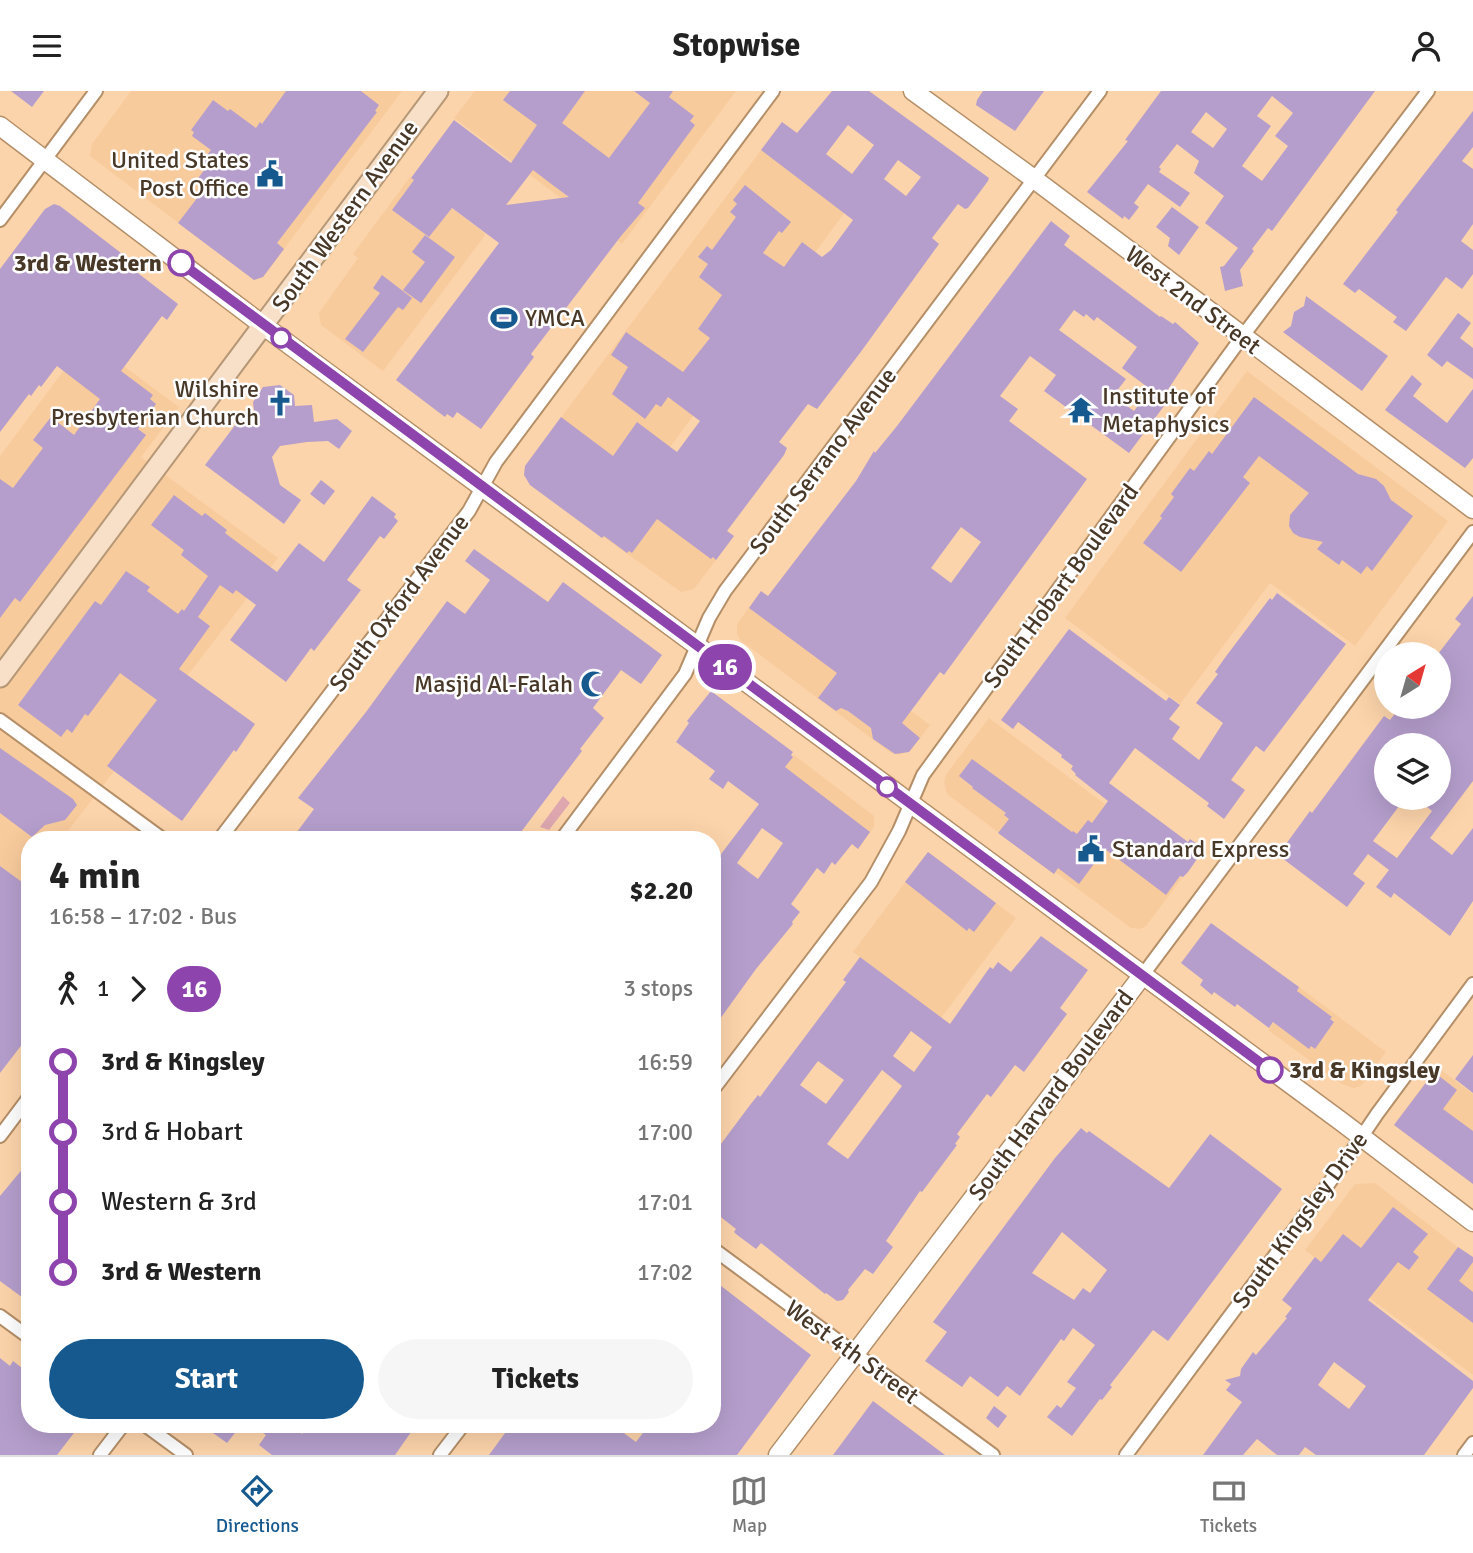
<!DOCTYPE html>
<html lang="en">
<head>
<meta charset="utf-8">
<style>
  body { margin:0; font-family:Signika,sans-serif; background:#f6f6f6; color:#222; height:100vh; display:flex; flex-direction:column; font-size:26px; white-space:nowrap }
  * { box-sizing:border-box; margin:0 }
  p { font-size:23px; color:#767676 }
  .icon { flex:none; width:38px; height:38px; fill:none; stroke:currentColor; stroke-width:2; stroke-linecap:round; stroke-linejoin:round }
  .map { position:relative; flex:1; overflow:hidden }
  .side { position:absolute; left:21px; top:740px; width:700px; height:602px; display:flex; flex-direction:column; background:#fff; border-radius:28px; box-shadow:0 7px 28px #0002 }
  .side>* { flex:none }
  .badge { padding:0 14px; border-radius:23px; font-size:24px; line-height:46px }
  .needle { width:46px; rotate:37deg }
  .buttons { position:absolute; left:1374px; top:551px; display:grid; gap:14px }
  .buttons a { display:grid; place-items:center; width:77px; height:77px; border-radius:50%; background:#fff; box-shadow:0 7px 28px #0002; font-size:35px }
  .map>.badge { position:absolute; translate:-50% -50%; box-shadow:0 0 0 4px #fff }
  .legs { display:flex; align-items:center; gap:10px; height:77px; padding:0 28px; font-size:23px }
  .legs p { margin-inline-start:auto }
  .overview { display:flex; align-items:center; justify-content:space-between; height:119px; padding:0 28px }
  h1 { font-size:38px; font-weight:700; line-height:52px }
  .cta { display:flex; gap:14px; margin-top:auto; padding:14px 28px }
  .cta a { flex:1; height:80px; border-radius:42px; background:#15598e; color:#fff; font-size:28px; font-weight:700; line-height:80px; text-align:center }
  .cta a+a { background:#f6f6f6; color:#222 }
  ul { padding:0 28px; list-style:none }
  li { display:flex; align-items:center; gap:24px; height:70px; font-size:26px }
  li i { display:grid; place-items:center; width:10px; height:100%; margin:0 9px; background:currentColor }
  li i::after { content:''; width:18px; height:18px; margin:-9px; border:5px solid; border-radius:50%; background:#fff }
  li p { margin-inline-start:auto }
  li:first-child i { background:linear-gradient(#0000 50%,currentColor 0) }
  li:last-child i { background:linear-gradient(currentColor 50%,#0000 0) }
  header { display:flex; justify-content:space-between; align-items:center; height:91px; padding:0 28px; background:#fff; font-size:32px; font-weight:700 }
  .dock { display:flex; justify-content:space-around; align-items:center; height:98px; border-top:2px solid #e0e0e0; background:#fff; font-size:19px; color:#767676 }
  .dock a { display:grid; justify-items:center; gap:4px }
  .dock .selected { color:#15598e }
  .map>svg:first-child { display:block }
</style>
</head>
<body>
<header><svg class="icon" aria-label="menu" viewBox="0 0 24 24"><path d="M4 6h16M4 12h16M4 18h16"/></svg>Stopwise<svg class="icon" aria-label="person" viewBox="0 0 24 24"><circle cx="12" cy="8" r="4"/><path d="M4 21q1-7 8-7t8 7"/></svg></header>
<div class="map">
<svg width="1473" height="1364" viewBox="0 0 1473 1364">
  <rect width="100%" height="100%" fill="#fcd4ab"/>
  <!-- built -->
  <g fill="#f8cb9c">
    <path d="M131 0H402L263 186 254 189 90 65 92 53Z"/>
    <path d="M475 0H736L622 153 454 27Z"/>
    <path d="M782 31 866 93 650 383 734 445 694 498 681 501 530 394 524 380 527 372Z"/>
    <path d="M410 86 486 143 383 280 321 234 319 222 358 167 353 163Z"/>
    <path d="M87 248 179 316 141 366 278 467 61 749H30V790L0 829V365Z"/>
    <path d="M1247 280 1448 430 1355 555 1270 492 1180 613 1065 527Z"/>
    <path d="M761 500 843 570 930 634 911 659 900 664 891 662 740 549 737 542V533Z"/>
    <path d="M989 627 1105 713 1098 724 1182 787 1146 835 1140 838 1131 837 1055 781 1054 783 947 703 944 691 947 682Z"/>
    <path d="M794 664 874 725V736L858 758 772 693Z"/>
    <path d="M928 761 1016 827 941 927 853 861Z"/>
    <path d="M1299 896 1386 961 1361 995 1354 997 1342 993 1268 939Z"/>
    <path d="M1437 976 1473 1003V1093L1394 1034Z"/>
    <path d="M1375 1092 1473 1168V1284L1305 1159 1355 1093Z"/>
  </g>
  <!-- green -->
  <path fill="#dea7b0" d="M563 705 570 712 549 739 540 736Z"/>
  <!-- building -->
  <g fill="#b59ecc" fill-rule="evenodd">
    <path d="M11 0H44L32 16Z"/>
    <path d="M286 0H361L379 14 375 20 377 21 277 152 284 158 263 186 254 189 178 132 204 98 196 90 205 78 199 74 211 59 192 45 194 41 191 39 213 9 228 20 230 18 256 37 260 31 262 33Z"/>
    <path d="M510 0H585L562 32 609 67 650 12 634 0H673L669 6 694 25 690 30 695 34 638 112 645 117 621 145 531 263 534 266 481 338 457 321 453 327 447 323 445 326 396 289 499 152 452 117 429 146 392 119 414 89 411 87 454 29 511 72 537 34 503 9ZM533 79 554 95 569 106 506 114Z"/>
    <path d="M832 0H869L989 87 988 90 968 117 965 118 958 113 932 147 939 153 860 262 817 318 808 313 779 351 787 357 784 364 727 440 734 445 716 469 713 466 711 468 657 428 632 462 629 460 627 462 604 445 602 447 530 394 524 384 525 375 561 326 613 365 637 331 677 361 700 330 668 306 661 316 656 313 645 328 612 303 628 276 611 264 626 241 683 281 710 247 698 238 722 204 699 186 708 173 698 166 707 155 712 159 736 126 730 121 737 113 733 109 745 94 791 131 782 142 779 140 763 162 784 176 802 151 822 166 831 159 853 129 761 59 782 31 797 42ZM848 34 874 54 852 83 826 63ZM898 69 921 86 906 105 884 88Z"/>
    <path d="M983 0H1044L1015 40 976 14 977 9Z"/>
    <path d="M1161 0H1375L1272 140 1268 137 1252 158 1254 160 1240 179 1243 195 1225 200 1220 176 1224 175 1238 157 1205 132 1224 105 1194 82 1199 70 1177 53 1159 76 1161 78 1159 81 1190 102 1180 116 1148 93 1134 112 1139 116 1129 129 1124 125 1123 128 1087 101 1128 50 1125 49ZM1272 5 1293 22 1275 45 1288 55 1262 90 1242 75 1271 35 1257 25ZM1206 21 1227 38 1213 57 1191 41Z"/>
    <path d="M1473 20V56L1462 70 1473 78V133L1461 150 1473 159V183L1462 198 1446 186 1406 240 1393 231 1397 226 1359 198 1355 202 1343 193 1398 121 1396 119Z"/>
    <path d="M54 113 60 115 134 172 130 176 178 213 167 229 162 225 121 280 153 304 150 308 156 313 138 338 146 344 20 511 15 507 0 527V388L13 397 43 357 33 349 51 326 74 344 100 308 57 275 41 296 39 294 31 305 29 303 0 341V178L45 118Z"/>
    <path d="M1172 116 1199 136 1179 164 1168 155 1170 147 1156 136Z"/>
    <path d="M1051 130 1070 145 1064 154 1160 226 1161 225 1173 233 1175 231 1199 252 1165 303 1170 307 1129 362 1044 300 1056 284 1030 265 1000 305 1018 318 1009 330 1087 388 944 584 940 581 902 632 920 647 909 661 895 663 873 648 871 637 848 620 841 617 836 620 818 607 837 582 749 517 761 500 768 505 856 390 874 360 875 362 897 335ZM1074 219 1084 226 1086 223 1094 230 1097 226 1137 256 1122 277 1150 298 1134 320 1113 305 1126 288 1059 239ZM961 436 981 451 951 492 931 477Z"/>
    <path d="M425 144 455 166 421 212 403 199 425 171 412 161Z"/>
    <path d="M382 184 412 207 403 219 398 216 363 261 345 248 380 202 373 197Z"/>
    <path d="M1306 205 1388 265 1362 300 1283 241 1291 235 1294 221 1304 215Z"/>
    <path d="M1458 222 1471 232 1460 247 1473 257V288L1447 270 1442 276 1427 264Z"/>
    <path d="M1412 284 1422 293 1413 305 1447 332 1473 298V367L1465 377 1385 319Z"/>
    <path d="M280 294 294 304 295 315 312 314 314 331 337 328 352 340 339 358 328 350 307 351 280 355 272 366 280 394 301 409 284 433 205 374 242 325 256 336 253 311 263 296Z"/>
    <path d="M1254 306 1358 383 1376 388 1384 395 1391 409 1413 425 1372 480 1367 475 1361 483 1342 469 1339 474 1317 458 1323 451 1300 446 1293 442 1289 435 1290 424 1309 402 1259 365 1243 386 1250 392 1181 481 1143 452 1162 427 1160 425 1174 406 1171 403 1190 377 1194 380 1209 360 1212 363Z"/>
    <path d="M321 389 335 400 324 414 310 403Z"/>
    <path d="M174 404 202 425 205 422 227 439 225 442 277 481 299 452 324 471 372 405 396 423 394 426 398 430 384 448 380 445 347 489 361 499 314 560 311 557 286 591 230 549 256 514 236 499 233 503 220 494 198 526 210 535 179 578 255 633 236 661 234 659 182 730 107 675 157 609 120 582 88 625 85 623 72 642 67 638 61 646 18 614 95 510 101 514 126 480 150 496 147 500 178 523 182 518 184 520 208 485 181 464 184 459 151 434Z"/>
    <path d="M474 458 548 511 563 491 662 564 641 593 621 579 593 617 604 627 580 658 582 660 515 749H291L314 718 298 707 366 621 447 510 465 523 490 489 465 470Z"/>
    <path d="M1277 502 1346 553 1264 661 1256 655 1231 689 1245 699 1224 728 1207 715 1209 712 1135 657 1109 692 1188 751 1190 748 1204 758 1188 781 1183 786 1180 785 1166 804 1105 758 1079 793 1058 777 1054 783 998 742 1009 728 1004 724 1006 722 972 697 973 696 959 685 972 668 1072 741 1073 740 1077 743 1088 729 1092 732 1108 710 1075 684 1076 683 1071 678 1073 675 1061 666 1062 664 1018 631 1013 638 1001 629 1069 538 1166 610 1169 606 1180 614 1169 628 1180 636 1172 648 1199 669 1223 632 1196 612 1218 583 1215 581 1224 568 1270 507 1272 509Z"/>
    <path d="M1473 505V690L1430 747 1452 764 1473 737V810L1450 845 1394 802 1391 807 1376 796 1389 779 1368 763 1353 783 1365 792 1347 816 1278 764 1310 720 1312 722 1384 625 1390 629 1400 616H1438V563L1461 533 1455 528ZM1386 654H1438V707H1416L1432 720 1397 767 1373 750 1405 707H1386Z"/>
    <path d="M711 600 793 661 791 664 793 666 785 676 870 741 858 758 852 753 835 774 832 771 824 783 817 777 791 813 800 821 792 831 793 833 756 878 712 939V775L759 713 728 690 723 698 709 688 715 680 676 651 689 632 687 630ZM762 737 783 752 758 788 737 772Z"/>
    <path d="M0 657 73 708 77 714 65 729 45 734 32 746 0 722Z"/>
    <path d="M928 761 996 812 974 841 969 837 967 840 905 791Z"/>
    <path d="M0 775 30 797V943L0 982Z"/>
    <path d="M1211 832 1299 896 1297 900 1332 926 1330 928 1334 931 1315 958 1311 955 1309 958 1273 931 1269 937 1237 913 1235 916 1214 901 1212 904 1200 894 1203 889 1181 872Z"/>
    <path d="M1041 845 1088 879 1060 917 1067 923 1024 981 1015 974 991 1006 987 1003 957 1043 960 1046 955 1053 957 1054 922 1101 920 1100 886 1150 893 1156 873 1183 865 1178 848 1199 849 1201 843 1209 837 1210 826 1202 825 1203 761 1152 756 1158 736 1143 734 1141 736 1138 712 1119V1065L750 1014 758 1004 760 1006 846 891 843 889 860 866 950 933 990 876 993 878 998 871 1011 881ZM911 940 932 956 914 981 893 965ZM818 970 844 989 826 1013 800 994ZM882 979 902 995 848 1068 827 1053Z"/>
    <path d="M1473 964V1002L1455 988Z"/>
    <path d="M1434 981 1457 999 1443 1018 1473 1040V1093L1394 1034Z"/>
    <path d="M1081 1037 1087 1042 1089 1040 1169 1097 1210 1043 1282 1098 1168 1250 1153 1239 1110 1294 1112 1296 1102 1309 1100 1308 1072 1345 1047 1326 1057 1314 1061 1317 1076 1297 1067 1291 1095 1254 1073 1237 1064 1250 1061 1248 1020 1305 1007 1295 998 1306 970 1285 962 1296 925 1270 947 1241 933 1231 1055 1067ZM1062 1141 1107 1179 1090 1202 1083 1197 1074 1209 1032 1182Z"/>
    <path d="M30 1069V1212L0 1190V1105Z"/>
    <path d="M1393 1116 1428 1143 1413 1161 1419 1166 1409 1179 1398 1171 1368 1209 1473 1290V1297L1424 1364H1316L1305 1356 1299 1364H1277L1257 1348 1243 1364H1203L1242 1311 1226 1299 1231 1293 1225 1289 1240 1285 1241 1278 1253 1261 1256 1264 1287 1227 1285 1226 1292 1217 1282 1209 1298 1188 1315 1166 1321 1171 1343 1143 1361 1157ZM1334 1271 1366 1295 1349 1318 1318 1294Z"/>
    <path d="M1458 1156 1473 1166V1171L1459 1190 1473 1201V1232L1427 1198Z"/>
    <path d="M712 1188 811 1264 737 1364H489L511 1334H613L636 1351 649 1334H712Z"/>
    <path d="M0 1267 10 1275 13 1270 26 1280 22 1286 30 1291V1334H80L57 1364H0Z"/>
    <path d="M873 1310 945 1364H833Z"/>
    <path d="M994 1315 1007 1325 998 1337 986 1327Z"/>
    <path d="M202 1334H241L227 1352Z"/>
    <path d="M252 1334H290L302 1343 309 1334H416L395 1364H272L259 1354 266 1344Z"/>
  </g>
  <g fill="none" stroke-linecap="round" stroke-linejoin="round">
    <!-- street casing -->
    <g stroke="#b48f68" stroke-width="16">
      <g id="street">
        <path d="M0 129 96 0"/>
        <path d="M0 629 164 749"/>
        <path d="M219 749 469 420 496 371 773 0"/>
        <path d="M561 749 685 583 709 527 725 500 1100 0"/>
        <path d="M1142 885 1473 441"/>
        <path d="M712 1000 871 791 899 740 923 684 1242 246 1428 0"/>
        <path d="M0 1045 30 1005"/>
        <path d="M712 1157 993 1364"/>
        <path d="M0 1225 30 1247"/>
        <path d="M145 1334 186 1364"/>
        <path d="M100 1364 123 1334"/>
        <path d="M440 1364 463 1334"/>
        <path d="M1126 1364 1344 1072 1377 1023 1473 893"/>
        <path d="M1464 1364 1473 1352"/>
      </g>
    </g>
    <!-- secondary casing -->
    <g stroke="#b48f68" stroke-width="21">
      <g id="secondary">
        <path d="M913 0 1034 88 1473 418"/>
        <path d="M0 35 264 235 1342 1031 1473 1131"/>
        <path d="M778 1364 1142 885"/>
      </g>
    </g>
    <!-- primary casing -->
    <g stroke="#b69877" stroke-width="23">
      <path id="primary" d="M0 586 438 0"/>
    </g>
    <!-- street -->
    <use href="#street" stroke="#fff" stroke-width="12"/>
    <!-- secondary -->
    <use href="#secondary" stroke="#fff" stroke-width="18"/>
    <!-- primary -->
    <use href="#primary" stroke="#f7e0c7" stroke-width="19"/>
  </g>
  <g fill="none" stroke-linecap="round" stroke-linejoin="round">
    <!-- line-1 casing -->
    <g stroke="#fff" stroke-width="16">
      <path id="line-1" d="M181 172 1270 979"/>
    </g>
    <!-- line-1 -->
    <use href="#line-1" stroke="#8e44ad" stroke-width="10"/>
  </g>
  <!-- icons -->
  <defs>
    <g id="civic-bare" transform="scale(2.1)"><path d="M-.6-6.5H3V-4.5H.6V-3L4-1V1h2V6H-6V1h2V-1L-.6-3ZM-1.2 2.5V6h2.4V2.5Z" fill="#15598e" stroke="#fdfdfd" stroke-width="2.5" paint-order="stroke"/></g>
    <g id="stadium-bare" transform="scale(2.1)"><path d="M0-5a6.5 5 0 1 0 0 10a6.5 5 0 1 0 0-10ZM-3.5-1.8h7v3.6h-7Z" fill="#15598e" stroke="#fdfdfd" stroke-width="2.5" paint-order="stroke"/></g>
    <g id="church-bare" transform="scale(2.1)"><path d="M-1.2-6h2.4v3.5h3.3v2.4h-3.3V6h-2.4V-.1h-3.3v-2.4h3.3Z" fill="#15598e" stroke="#fdfdfd" stroke-width="2.5" paint-order="stroke"/></g>
    <g id="temple-bare" transform="scale(2.1)"><path d="M0-6L5-2H3V0L6.5 2.5H4V6H1.5V3h-3V6H-4V2.5H-6.5L-3 0V-2H-5Z" fill="#15598e" stroke="#fdfdfd" stroke-width="2.5" paint-order="stroke"/></g>
    <g id="mosque-bare" transform="scale(2.1)"><path d="M3.5-4.9A6 6 0 1 0 3.5 4.9A5 5 0 1 1 3.5-4.9Z" fill="#15598e" stroke="#fdfdfd" stroke-width="2.5" paint-order="stroke"/></g>
  </defs>
  <g fill-rule="evenodd">
    <use href="#civic-bare" x="270" y="83"/>
    <use href="#stadium-bare" x="504" y="227"/>
    <use href="#church-bare" x="280" y="312"/>
    <use href="#temple-bare" x="1081" y="319"/>
    <use href="#mosque-bare" x="594" y="593"/>
    <use href="#civic-bare" x="1091" y="758"/>
  </g>
  <!-- markers -->
  <g fill="#fff" stroke="#8e44ad" stroke-width="3.5">
    <circle cx="181" cy="172" r="12"/>
    <circle cx="281" cy="247" r="9"/>
    <circle cx="887" cy="696" r="9"/>
    <circle cx="1270" cy="979" r="12"/>
  </g>
  <g text-anchor="middle" dominant-baseline="central" stroke-width="5" stroke-linejoin="round" paint-order="stroke">
    <!-- poi labels -->
    <g font-size="24" fill="#483828" stroke="#fdfdfd" text-anchor="end">
      <text x="249" y="69">United States<tspan x="249" dy="28">Post Office</tspan></text>
      <text x="525" y="227" text-anchor="start">YMCA</text>
      <text x="259" y="298">Wilshire<tspan x="259" dy="28">Presbyterian Church</tspan></text>
      <text x="1102" y="305" text-anchor="start">Institute of<tspan x="1102" dy="28">Metaphysics</tspan></text>
      <text x="573" y="593">Masjid Al-Falah</text>
      <text x="1112" y="758" text-anchor="start">Standard Express</text>
    </g>
    <!-- street labels -->
    <g font-size="24" fill="#483828" stroke="#fdfdfd">
      <text transform="translate(345 125) rotate(-54)">South Western Avenue</text>
      <text transform="translate(1193 209) rotate(37)">West 2nd Street</text>
      <text transform="translate(823 370) rotate(-53)">South Serrano Avenue</text>
      <text transform="translate(1061 495) rotate(-54)">South Hobart Boulevard</text>
      <text transform="translate(399 512) rotate(-53)">South Oxford Avenue</text>
      <text transform="translate(1051 1004) rotate(-53)">South Harvard Boulevard</text>
      <text transform="translate(1300 1129) rotate(-54)">South Kingsley Drive</text>
      <text transform="translate(852 1261) rotate(36)">West 4th Street</text>
    </g>
    <!-- stop labels -->
    <g font-size="24" font-weight="bold" fill="#483828" stroke="#fdfdfd" text-anchor="end">
      <text x="162" y="172">3rd &amp; Western</text>
      <text x="1289" y="979" text-anchor="start">3rd &amp; Kingsley</text>
    </g>
  </g>
</svg>
<div class="buttons">
<a><svg class="needle" viewBox="-14 -14 28 28"><path d="M0-13l5 13h-10z" fill="#e53935"/><path d="M0 13l5-13h-10z" fill="#767676"/></svg></a>
<a><svg class="icon" aria-label="layers" viewBox="0 0 24 24"><path d="M12 4l9 5-9 5-9-5zM3 14l9 5 9-5"/></svg></a>
</div>
<b class="badge" style="left:725px;top:576px;background:#8e44ad;color:#fff">16</b>
<section class="side">
<div class="overview"><div><h1>4 min</h1><p>16:58 – 17:02 · Bus</p></div><b>$2.20</b></div>
<div class="legs"><svg class="icon" aria-label="walk" viewBox="0 0 24 24"><circle cx="13" cy="4" r="2"/><path d="M13 8l-2 6 4 7M11 14l-3 7M7 12l3-4h3l4 4"/></svg>1<svg class="icon" aria-label="forward" viewBox="0 0 24 24"><path d="M9 5l7 7-7 7"/></svg><b class="badge" style="background:#8e44ad;color:#fff">16</b><p>3 stops</p></div>
<ul>
<li><i style="color:#8e44ad"></i><b>3rd &amp; Kingsley</b><p>16:59</p></li>
<li><i style="color:#8e44ad"></i><span>3rd &amp; Hobart</span><p>17:00</p></li>
<li><i style="color:#8e44ad"></i><span>Western &amp; 3rd</span><p>17:01</p></li>
<li><i style="color:#8e44ad"></i><b>3rd &amp; Western</b><p>17:02</p></li>
</ul>
<div class="cta"><a>Start</a><a>Tickets</a></div>
</section>
</div>
<nav class="dock">
<a class="selected"><svg class="icon" aria-label="directions" viewBox="0 0 24 24"><path d="M12 3l9 9-9 9-9-9zM9 14v-3h6M13 9l2 2-2 2"/></svg>Directions</a>
<a><svg class="icon" aria-label="map" viewBox="0 0 24 24"><path d="M3 6l6-2 6 2 6-2v14l-6 2-6-2-6 2zM9 4v14M15 6v14"/></svg>Map</a>
<a><svg class="icon" aria-label="tickets" viewBox="0 0 24 24"><path d="M3 7h18v10H3zM15 7v10"/></svg>Tickets</a>
</nav>
</body>
</html>
